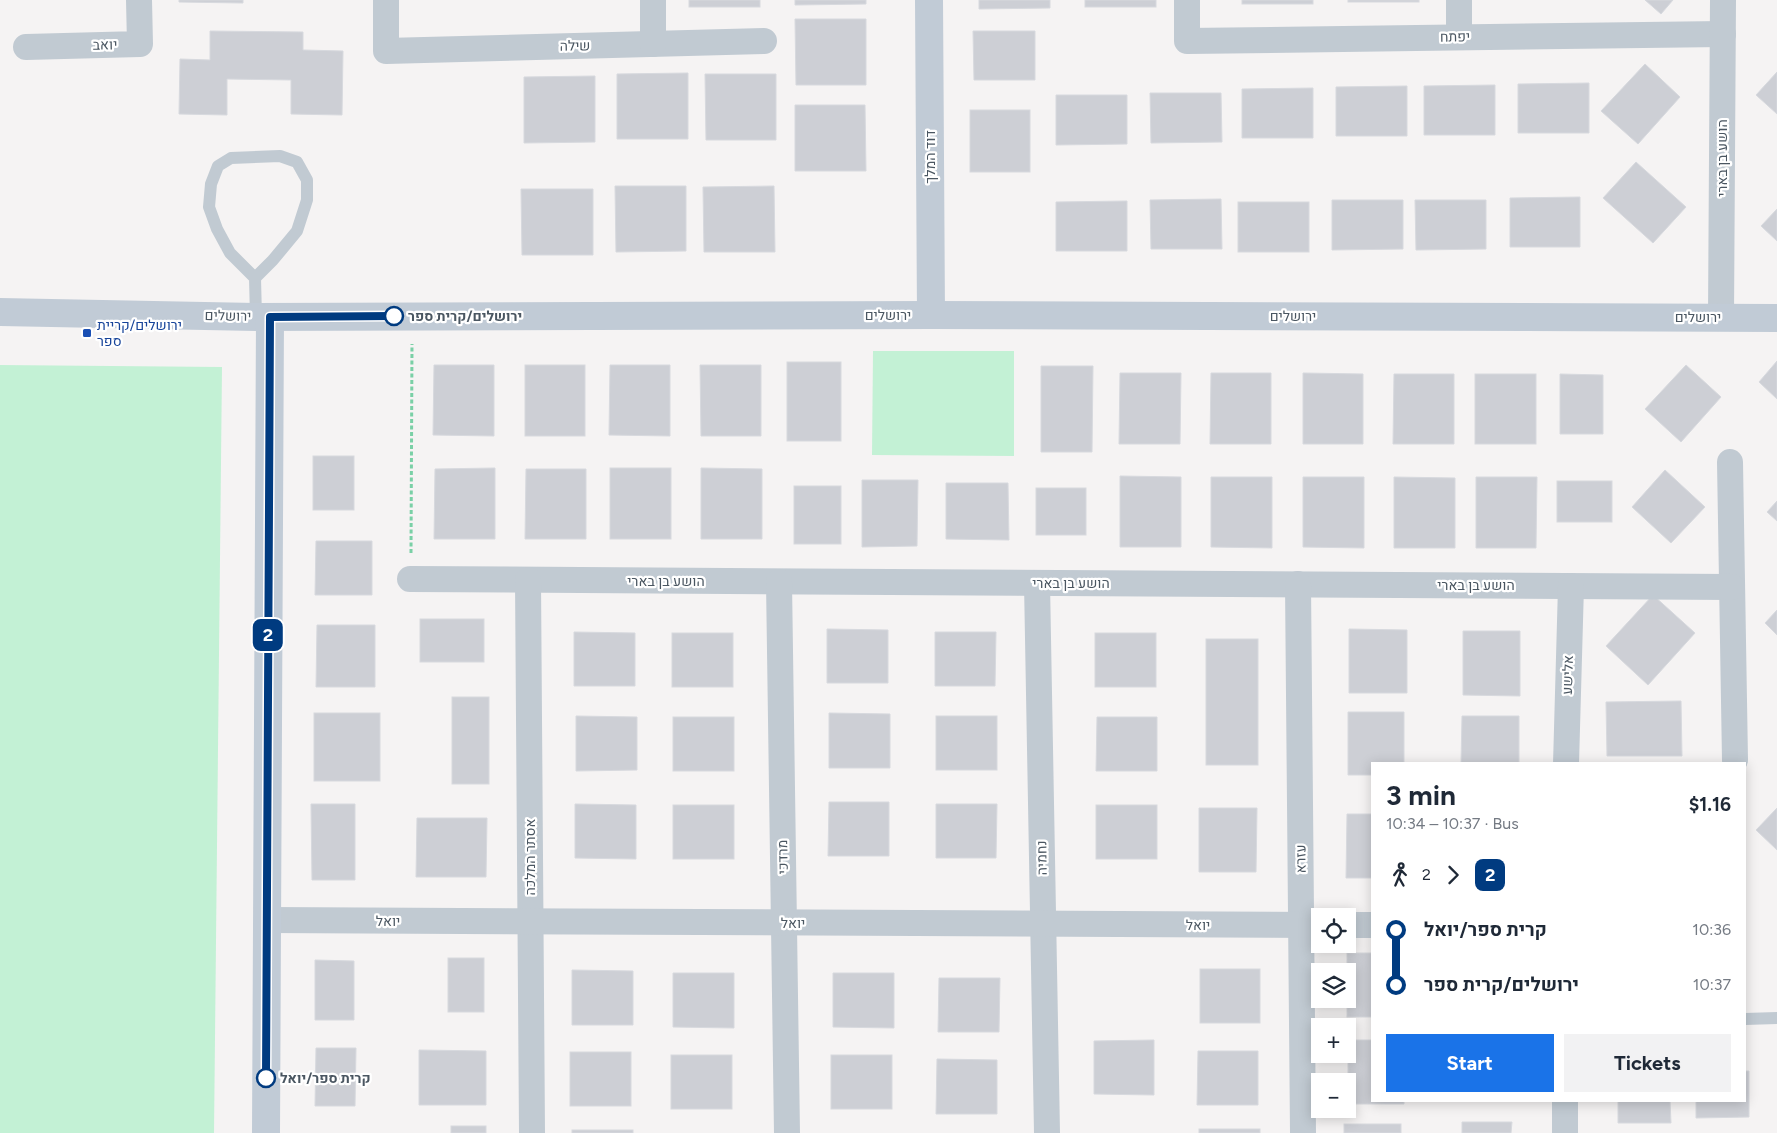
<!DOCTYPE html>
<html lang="en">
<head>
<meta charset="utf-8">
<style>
  body { margin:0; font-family:Figtree,Heebo,sans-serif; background:#f2f2f3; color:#1f2937; height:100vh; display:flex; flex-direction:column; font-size:19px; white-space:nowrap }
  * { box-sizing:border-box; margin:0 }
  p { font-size:16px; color:#747a83 }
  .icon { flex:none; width:28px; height:28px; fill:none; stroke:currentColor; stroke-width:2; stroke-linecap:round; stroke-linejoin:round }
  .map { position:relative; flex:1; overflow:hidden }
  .sheet { position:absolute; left:1371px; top:762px; width:375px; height:340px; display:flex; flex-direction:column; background:#fff; border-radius:0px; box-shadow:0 2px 12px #0003 }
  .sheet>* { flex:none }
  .badge { padding:0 10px; border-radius:8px; font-size:18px; line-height:32px }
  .controls { position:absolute; left:1311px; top:908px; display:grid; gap:10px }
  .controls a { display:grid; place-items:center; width:45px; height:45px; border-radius:0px; background:#fff; box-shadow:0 2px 12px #0003; font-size:25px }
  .map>.badge { position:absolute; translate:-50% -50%; box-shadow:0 0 0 2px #fff }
  .legs { display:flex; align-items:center; gap:8px; height:55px; padding:0 15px; font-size:16px }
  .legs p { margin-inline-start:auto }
  .head { display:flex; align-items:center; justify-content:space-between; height:85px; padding:0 15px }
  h1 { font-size:28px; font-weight:700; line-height:38px }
  .button { display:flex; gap:10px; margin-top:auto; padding:10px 15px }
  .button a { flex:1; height:58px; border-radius:0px; background:#1a73e8; color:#fff; font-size:20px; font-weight:700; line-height:58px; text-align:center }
  .button a+a { background:#f2f2f3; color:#1f2937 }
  ul { padding:0 15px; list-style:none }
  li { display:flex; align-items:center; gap:18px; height:55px; font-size:19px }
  li i { display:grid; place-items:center; width:8px; height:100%; margin:0 6px; background:currentColor }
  li i::after { content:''; width:12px; height:12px; margin:-6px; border:4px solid; border-radius:50%; background:#fff }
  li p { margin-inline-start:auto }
  li:first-child i { background:linear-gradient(#0000 50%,currentColor 0) }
  li:last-child i { background:linear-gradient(currentColor 50%,#0000 0) }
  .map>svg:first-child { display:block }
</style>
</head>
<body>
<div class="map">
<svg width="1777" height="1133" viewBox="0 0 1777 1133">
  <rect width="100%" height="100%" fill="#f5f3f3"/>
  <!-- green -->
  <g fill="#c3f1d5">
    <path d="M873 351H1014V456L872 455Z"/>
    <path d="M0 365 222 367 214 1133H0Z"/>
  </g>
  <!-- building -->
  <g fill="#cdcfd5" stroke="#d7d9de">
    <path d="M179 0H243V3L179 2Z"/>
    <rect x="689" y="0" width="71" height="7"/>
    <path d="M795 0H866V4L795 5Z"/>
    <path d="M979 0H1050V8L979 9Z"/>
    <rect x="1085" y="0" width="71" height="7"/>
    <rect x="1242" y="0" width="71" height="4"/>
    <rect x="1348" y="0" width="71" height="2"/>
    <path d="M1645 0H1673L1661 14Z"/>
    <path d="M795 19H866V85H796Z"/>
    <path d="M210 31 303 32V50L343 51 342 115 291 114V80L227 79V115L179 114 180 59 210 60Z"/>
    <path d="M973 31H1035V80H974Z"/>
    <path d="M1645 64 1680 97 1638 144 1601 111Z"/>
    <path d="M1777 72V114L1756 95Z"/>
    <path d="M688 73V139H617V74Z"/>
    <path d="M705 74H776V140H706Z"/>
    <path d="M595 76V142L524 143V77Z"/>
    <path d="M1589 83V133H1518V84Z"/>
    <path d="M1495 85V135H1424V86Z"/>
    <path d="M1407 86V136H1336V87Z"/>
    <path d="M1313 88V138H1242V89Z"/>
    <path d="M1150 93H1221L1222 142 1151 143Z"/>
    <path d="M1056 95H1127V144L1056 145Z"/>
    <path d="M795 105H865L866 171H795Z"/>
    <rect x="970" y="110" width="60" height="62"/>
    <path d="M1636 162 1686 207 1653 243 1603 198Z"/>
    <path d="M615 186H686V251L616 252Z"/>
    <path d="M774 186 775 252H704L703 187Z"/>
    <path d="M521 189H593V255H522Z"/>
    <path d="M1580 197V247H1510V198Z"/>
    <path d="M1221 199 1222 249H1151L1150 200Z"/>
    <path d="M1332 200H1403V249L1332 250Z"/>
    <path d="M1415 200H1486V249L1416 250Z"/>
    <path d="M1127 201V251H1056V202Z"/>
    <rect x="1238" y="202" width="71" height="50"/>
    <path d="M1777 209V241L1761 226Z"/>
    <path d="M1777 361V399L1759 382Z"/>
    <rect x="787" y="362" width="54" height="79"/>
    <path d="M434 365H494V436L433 435Z"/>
    <rect x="525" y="365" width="60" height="71"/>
    <path d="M610 365H670V436L609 435Z"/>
    <path d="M700 365H761V436H701Z"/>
    <path d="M1686 365 1721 397 1681 442 1645 409Z"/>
    <path d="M1041 366H1093L1092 452H1041Z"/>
    <path d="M1120 373H1181L1180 444H1119Z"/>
    <path d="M1211 373H1271V444H1210Z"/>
    <path d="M1303 373 1363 374V444H1303Z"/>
    <path d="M1394 374H1454V444H1393Z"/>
    <rect x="1475" y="374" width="61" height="70"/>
    <path d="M1560 374 1603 375V434H1560Z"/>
    <rect x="313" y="456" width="41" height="54"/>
    <path d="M495 468V539H434L435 469Z"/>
    <rect x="610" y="468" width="61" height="71"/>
    <path d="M701 468 762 469V539H701Z"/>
    <path d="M526 469H586V539H525Z"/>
    <path d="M1665 470 1705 507 1671 543 1632 507Z"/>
    <path d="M1120 476 1181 477V547H1120Z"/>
    <path d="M1211 477H1272V548L1211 547Z"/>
    <path d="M1303 477H1364V548L1303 547Z"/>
    <path d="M1394 477 1455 478V548H1394Z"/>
    <path d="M1476 477H1537L1536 548H1476Z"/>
    <path d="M862 480H918L917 546 862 547Z"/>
    <rect x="1557" y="481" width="55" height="41"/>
    <path d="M946 483H1008L1009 540 946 539Z"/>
    <rect x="794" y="486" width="47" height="58"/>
    <rect x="1036" y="488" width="50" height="47"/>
    <path d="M1777 501V521L1767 512Z"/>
    <path d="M316 541H372V595H315Z"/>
    <path d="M1653 595 1695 633 1648 685 1606 646Z"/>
    <path d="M1777 610V635L1765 623Z"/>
    <rect x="420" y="619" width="64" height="43"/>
    <path d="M317 625H375V687H316Z"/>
    <path d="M827 629 888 630V683H827Z"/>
    <path d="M1349 629 1407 630V693H1349Z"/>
    <path d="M1463 631H1520V696L1463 695Z"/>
    <path d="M574 632 635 633V686H574Z"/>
    <path d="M935 632H996L995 686H935Z"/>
    <rect x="672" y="633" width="61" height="54"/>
    <rect x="1095" y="633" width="61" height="54"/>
    <rect x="1206" y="639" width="52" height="126"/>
    <rect x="452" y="697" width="37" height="87"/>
    <path d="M1681 701 1682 756H1607L1606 702Z"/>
    <path d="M1348 712H1404V764H1372V775H1348Z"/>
    <rect x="314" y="713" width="66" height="68"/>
    <path d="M829 713 890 714V768H829Z"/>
    <path d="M576 716 637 717V770L576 771Z"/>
    <rect x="936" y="716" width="61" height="54"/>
    <path d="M1462 716H1519V764H1461Z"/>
    <rect x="673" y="717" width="61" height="54"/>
    <path d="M1097 717H1157V771H1096Z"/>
    <path d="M829 802H889V856H828Z"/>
    <path d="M311 804H355V880H312Z"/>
    <path d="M575 804 636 805V859L575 858Z"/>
    <path d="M936 804H997L996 858H936Z"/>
    <rect x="673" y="805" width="61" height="54"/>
    <rect x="1096" y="805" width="61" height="54"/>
    <path d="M1199 808H1257L1256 872H1199Z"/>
    <path d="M1777 808V850L1756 830Z"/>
    <path d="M1347 814H1372V878H1346Z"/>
    <path d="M417 818H487L486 877H416Z"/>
    <rect x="1347" y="953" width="25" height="64"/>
    <rect x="448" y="958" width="36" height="54"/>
    <path d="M315 960 354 961V1020H315Z"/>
    <rect x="1200" y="969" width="60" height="54"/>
    <path d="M572 970 633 971V1025H572Z"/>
    <path d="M673 973H734V1028L673 1027Z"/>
    <path d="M833 973H894V1028L833 1027Z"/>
    <path d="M939 978H1000L999 1032H938Z"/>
    <path d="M1154 1040V1095L1094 1094V1041Z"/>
    <path d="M1348 1040H1372V1101H1404V1104H1348Z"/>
    <path d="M316 1048H356L355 1106H315Z"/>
    <path d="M419 1050 486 1051V1105H419Z"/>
    <path d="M1198 1051H1258V1105H1197Z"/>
    <rect x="570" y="1052" width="61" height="54"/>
    <rect x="671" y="1055" width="61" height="54"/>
    <rect x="831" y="1055" width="61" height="54"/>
    <path d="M937 1059 997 1060V1114H936Z"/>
    <path d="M1745 1071H1749V1117L1696 1118V1101H1745Z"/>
    <path d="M1618 1101H1670L1671 1123H1618Z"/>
    <path d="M1462 1122H1512L1511 1133H1462Z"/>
    <rect x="1344" y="1124" width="57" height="9"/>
    <rect x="451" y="1126" width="35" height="7"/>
    <rect x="1199" y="1129" width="61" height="4"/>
    <rect x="572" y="1130" width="61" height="3"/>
  </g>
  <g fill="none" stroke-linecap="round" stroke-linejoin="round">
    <!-- path -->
    <path stroke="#7ad0a6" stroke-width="3" stroke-dasharray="4 2.5" stroke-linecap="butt" d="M411 553 412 344"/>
    <!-- lane -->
    <g stroke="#c1cad2" stroke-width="12">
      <path d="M255 278 230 253 217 229 209 207 211 184 218 166 231 158 280 156 297 162 307 180V200L297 231 273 260 255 278 256 317"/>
      <path d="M1745 1019 1777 1018"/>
    </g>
    <!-- street -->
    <g stroke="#c1cad2" stroke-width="26">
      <path d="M386 0V51L764 41"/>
      <path d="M1187 0V41L1723 34"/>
      <path d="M1459 37V0"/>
      <path d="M653 44V0"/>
      <path d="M26 47 140 44 139 0"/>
      <path d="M1721 317 1723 0"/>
      <path d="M1730 462 1735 760"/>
      <path d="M410 579 1732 587"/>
      <path d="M528 580 532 1133"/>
      <path d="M779 582 787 1133"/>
      <path d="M1037 583 1047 1133"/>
      <path d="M1298 584 1303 1133"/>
      <path d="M1566 764 1571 586"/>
      <path d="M267 920 1320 925"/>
      <path d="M1348 925H1372"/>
      <path d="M1565 1133V1101"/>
    </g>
    <!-- secondary -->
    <g stroke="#c1cbd6" stroke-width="28">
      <path d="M929 0 931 315"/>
      <path d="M0 312 256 317 931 315 1777 318"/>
      <path d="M266 1133 270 317"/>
    </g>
  </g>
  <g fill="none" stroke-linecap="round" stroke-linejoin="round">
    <!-- line-1 casing -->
    <g stroke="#fff" stroke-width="11">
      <path id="line-1" d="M266 1078 270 317 394 316"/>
    </g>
    <!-- line-1 -->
    <use href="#line-1" stroke="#003b80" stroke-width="8"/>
  </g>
  <!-- markers -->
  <g fill="#fff" stroke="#003b80" stroke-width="2.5">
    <circle cx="394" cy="316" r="9"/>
    <circle cx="266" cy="1078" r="9"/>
  </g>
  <rect fill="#1a4fb4" stroke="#fff" stroke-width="2" x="82" y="328" width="10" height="10" rx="2.5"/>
  <g text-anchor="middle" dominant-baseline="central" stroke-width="4.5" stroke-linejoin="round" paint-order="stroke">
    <!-- street labels -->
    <g font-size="14" fill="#4a5661" stroke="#fff">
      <text transform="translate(1455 37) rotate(-1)">יפתח</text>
      <text transform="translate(105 45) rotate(-1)">יואב</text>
      <text transform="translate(575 46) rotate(-1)">שילה</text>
      <text transform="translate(930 157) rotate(-90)">דוד המלך</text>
      <text transform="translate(1722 158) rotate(-90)">הושע בן בארי</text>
      <text x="888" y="315">ירושלים</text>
      <text transform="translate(228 316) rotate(1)">ירושלים</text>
      <text x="1293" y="316">ירושלים</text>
      <text x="1698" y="317">ירושלים</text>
      <text x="666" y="581">הושע בן בארי</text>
      <text x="1071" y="583">הושע בן בארי</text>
      <text x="1476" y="585">הושע בן בארי</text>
      <text transform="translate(1568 675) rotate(-88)">אלישע</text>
      <text transform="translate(530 857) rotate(-90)">אסתר המלכה</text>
      <text transform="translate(783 857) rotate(-91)">מרדכי</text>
      <text transform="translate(1042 858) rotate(-91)">נחמיה</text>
      <text transform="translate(1301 859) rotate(-91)">עזרא</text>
      <text x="388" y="921">יואל</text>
      <text x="793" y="923">יואל</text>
      <text x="1198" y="925">יואל</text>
    </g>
    <!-- stop labels -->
    <g font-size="14" font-weight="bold" fill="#4a5661" stroke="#fff" text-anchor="start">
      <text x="408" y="316">ירושלים/קרית ספר</text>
      <text x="280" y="1078">קרית ספר/יואל</text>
    </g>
    <!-- transit labels -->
    <g font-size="14" fill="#164399" stroke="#fff" text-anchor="start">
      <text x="97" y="325">ירושלים/קריית<tspan x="97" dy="16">ספר</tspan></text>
    </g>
  </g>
</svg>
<div class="controls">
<a><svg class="icon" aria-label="locate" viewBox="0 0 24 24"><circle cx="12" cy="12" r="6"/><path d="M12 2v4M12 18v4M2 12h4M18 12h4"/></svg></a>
<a><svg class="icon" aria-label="layers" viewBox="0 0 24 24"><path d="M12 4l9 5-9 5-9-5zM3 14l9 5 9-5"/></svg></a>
<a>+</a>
<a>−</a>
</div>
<b class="badge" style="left:268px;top:635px;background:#003b80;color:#fff">2</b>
<section class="sheet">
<div class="head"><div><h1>3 min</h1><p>10:34 – 10:37 · Bus</p></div><b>$1.16</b></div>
<div class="legs"><svg class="icon" aria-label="walk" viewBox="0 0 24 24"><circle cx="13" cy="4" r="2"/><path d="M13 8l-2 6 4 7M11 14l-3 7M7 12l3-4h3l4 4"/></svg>2<svg class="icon" aria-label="forward" viewBox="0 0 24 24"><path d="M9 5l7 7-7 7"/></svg><b class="badge" style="background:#003b80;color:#fff">2</b></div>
<ul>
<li><i style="color:#003b80"></i><b>קרית ספר/יואל</b><p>10:36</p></li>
<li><i style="color:#003b80"></i><b>ירושלים/קרית ספר</b><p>10:37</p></li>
</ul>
<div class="button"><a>Start</a><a>Tickets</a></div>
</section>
</div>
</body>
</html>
